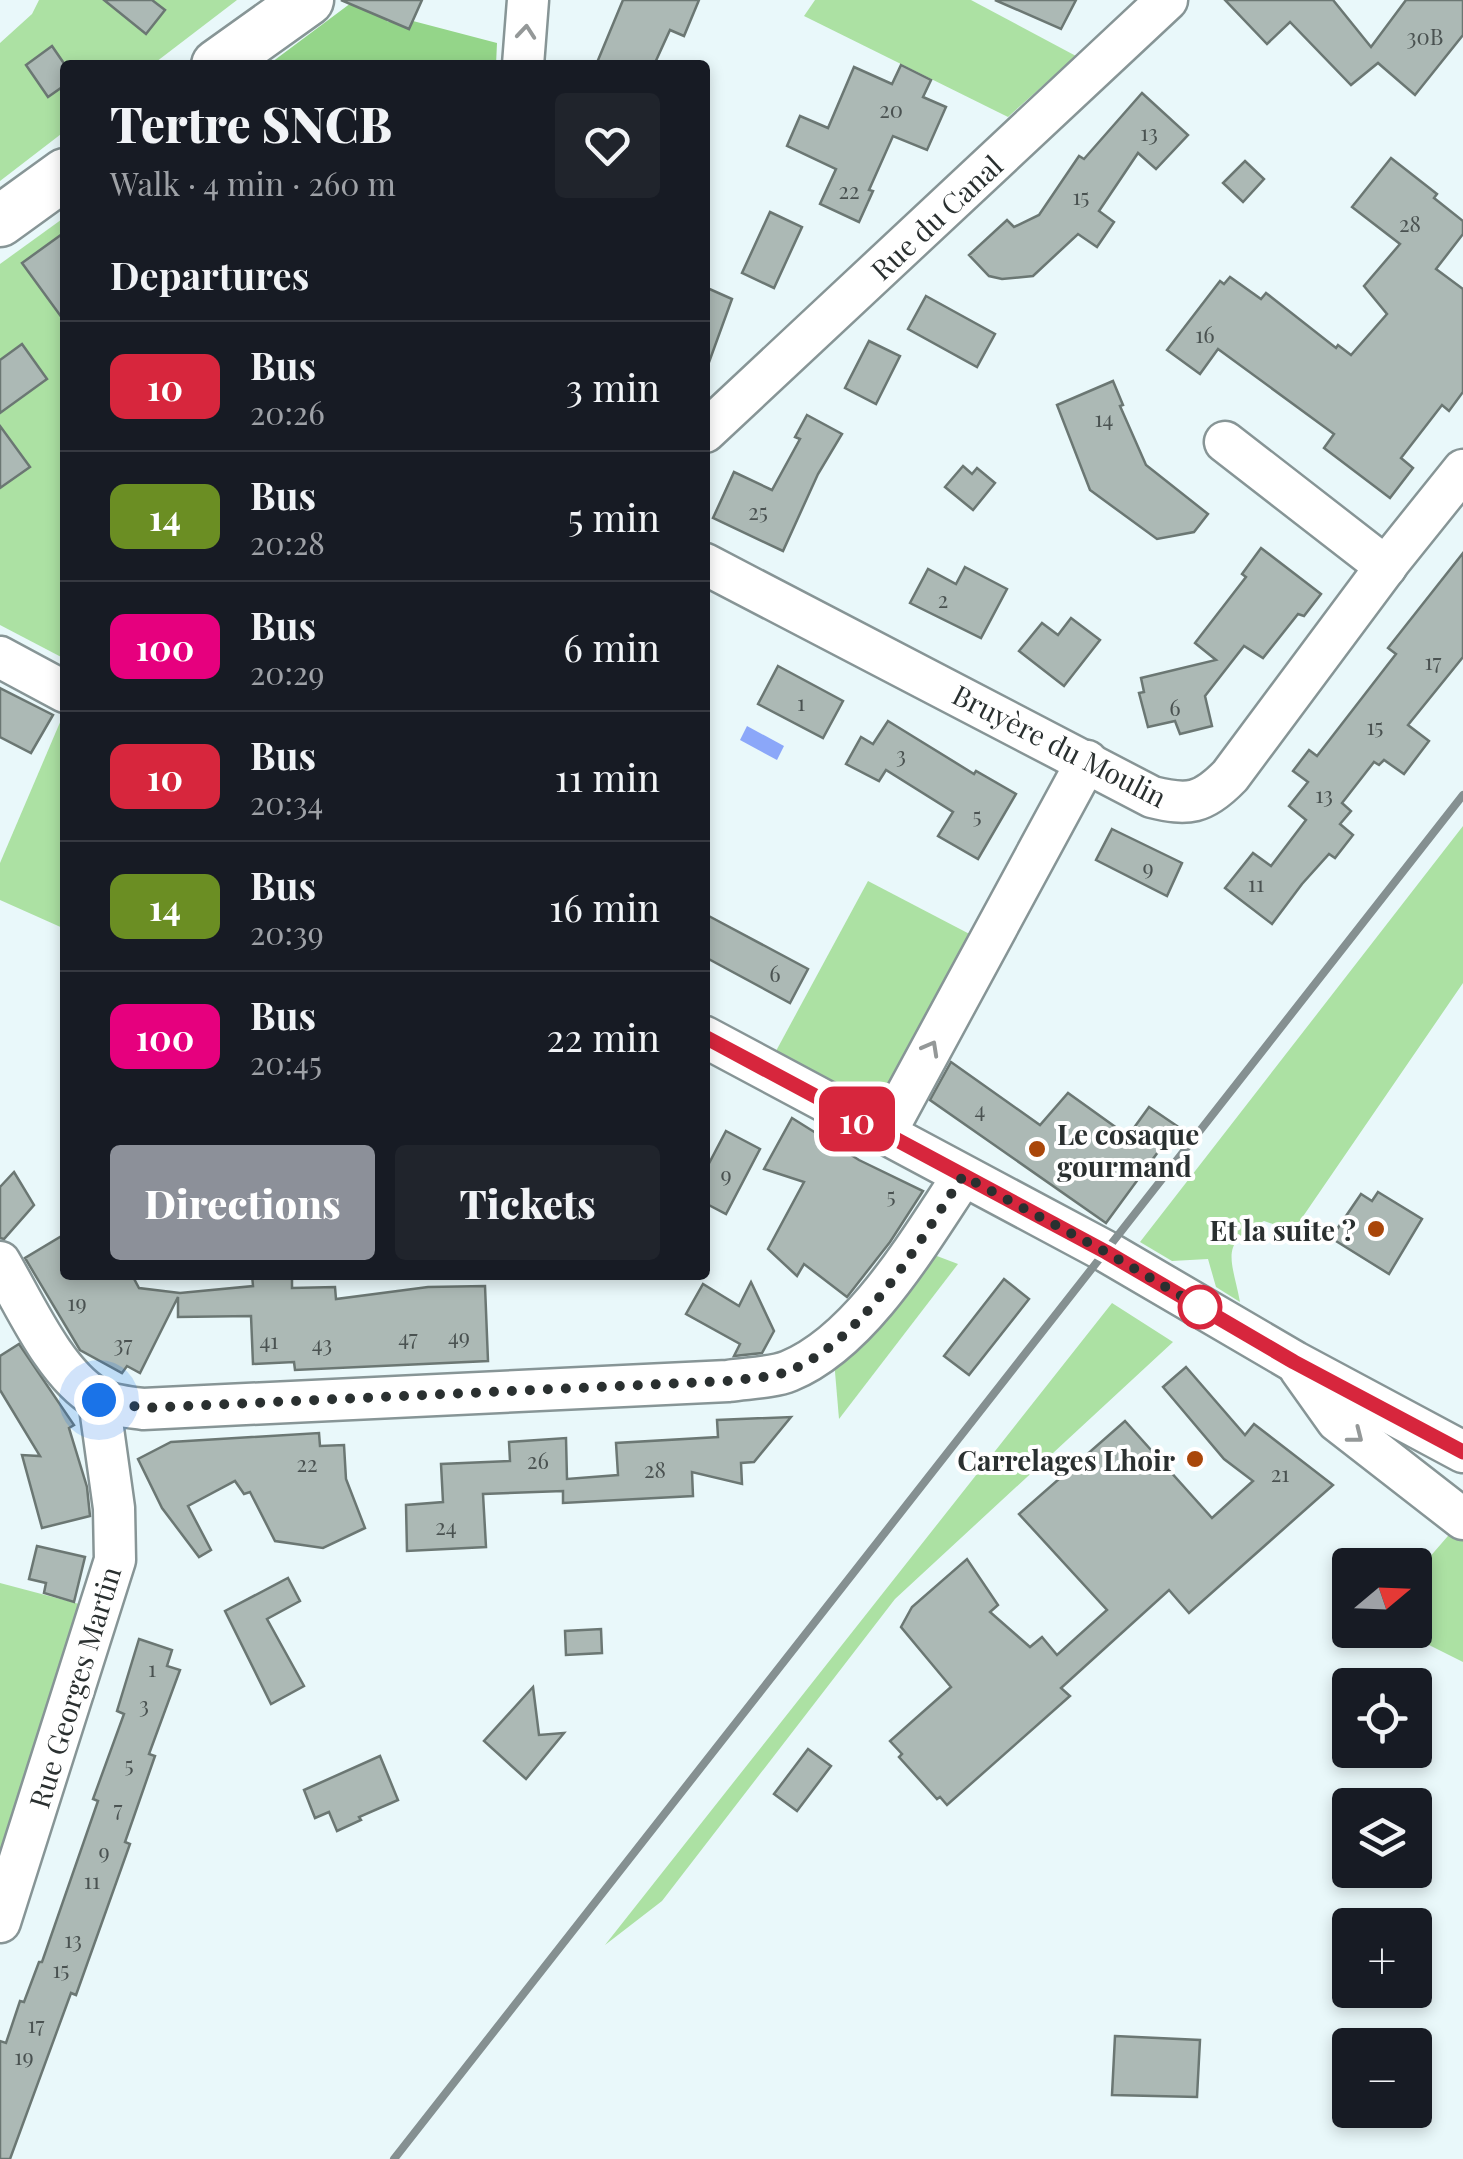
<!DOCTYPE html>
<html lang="en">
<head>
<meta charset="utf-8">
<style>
  body { margin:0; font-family:"Playfair Display",serif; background:#20242c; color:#f1f3f6; height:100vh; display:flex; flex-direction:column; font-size:38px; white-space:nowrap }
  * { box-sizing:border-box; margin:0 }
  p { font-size:32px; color:#9ea1a6 }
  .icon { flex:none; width:55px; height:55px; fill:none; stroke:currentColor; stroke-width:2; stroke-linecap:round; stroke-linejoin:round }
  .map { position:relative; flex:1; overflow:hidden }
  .side { position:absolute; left:60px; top:60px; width:650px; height:1220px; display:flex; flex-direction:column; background:#171b24; border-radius:10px; box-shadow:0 5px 15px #0003 }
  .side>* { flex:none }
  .badge { padding:0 20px; border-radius:15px; font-size:35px; line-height:65px }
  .needle { width:65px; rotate:71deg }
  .tools { position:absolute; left:1332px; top:1548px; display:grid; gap:20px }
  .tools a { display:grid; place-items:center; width:100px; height:100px; border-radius:10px; background:#171b24; box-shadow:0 5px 15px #0003; font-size:50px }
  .you { position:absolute; width:50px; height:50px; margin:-25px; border:8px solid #fff; border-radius:50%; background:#1a73e8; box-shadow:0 0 0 15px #1a73e833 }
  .map>.badge { position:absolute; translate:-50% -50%; box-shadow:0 0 0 5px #fff }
  h2 { padding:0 50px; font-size:38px; line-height:90px }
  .round { display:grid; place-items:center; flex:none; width:105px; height:105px; border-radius:10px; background:#20242c }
  .headline { display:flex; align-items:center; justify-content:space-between; height:170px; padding:0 50px }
  h1 { font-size:48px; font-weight:800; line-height:75px }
  .primary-button { display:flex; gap:20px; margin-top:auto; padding:20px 50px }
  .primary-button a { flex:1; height:115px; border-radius:10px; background:#8c9099; color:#fff; font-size:40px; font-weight:800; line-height:115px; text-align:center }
  .primary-button a+a { background:#20242c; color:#f1f3f6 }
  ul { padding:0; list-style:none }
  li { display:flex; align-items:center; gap:30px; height:130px; padding:0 50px; border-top:2px solid #363941 }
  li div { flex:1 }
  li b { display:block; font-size:38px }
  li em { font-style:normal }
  li .badge { min-width:110px; font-weight:700; text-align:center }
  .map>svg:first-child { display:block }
</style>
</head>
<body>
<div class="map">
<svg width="1463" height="2159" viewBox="0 0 1463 2159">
  <rect width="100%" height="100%" fill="#e9f8fa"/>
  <!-- green -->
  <g fill="#ace1a3">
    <path d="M39 0H237L152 65H65V131L0 181V43L32 14Z"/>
    <path d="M815 0H971L1076 56 1008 117 804 16Z"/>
    <path d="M65 217V659L0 625V264Z"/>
    <path d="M61 720 65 722V929L0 900V863Z"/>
    <path d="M1463 826V983L1293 1231 1264 1221C1218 1243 1232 1259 1240 1302L1216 1287 1208 1259 1172 1261 1140 1242Z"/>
    <path d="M868 881 981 940 888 1111 776 1051Z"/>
    <path d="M929 1253 958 1264 839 1419 834 1360Z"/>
    <path d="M1112 1303 1173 1342 895 1599 662 1901 605 1945Z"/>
    <path d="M1454 1529 1463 1537V1662L1399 1630H1415V1574Z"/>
    <path d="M0 1583 83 1605 0 1877Z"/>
  </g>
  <!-- forest -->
  <path fill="#94d589" d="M355 0H372L388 22 406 10 413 21 497 43 496 65H268Z"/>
  <!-- water -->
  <path fill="#8ba7f9" d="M747 726 784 746 777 760 740 740Z"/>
  <!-- building -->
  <g fill="#acb9b5" stroke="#6b7773" stroke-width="2.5">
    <path d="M104 0H152L165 10 146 34Z"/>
    <path d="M341 0H422L409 29Z"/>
    <path d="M623 0H699L684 36 670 30 654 65H596Z"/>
    <path d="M995 0H1076L1061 29Z"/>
    <path d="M1225 0H1333L1371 47 1406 0H1463V35L1415 95 1378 63 1351 85 1290 22 1267 44Z"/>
    <path d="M52 46 65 65V85L48 97 26 65Z"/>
    <path d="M901 65 931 80 923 97 946 107 927 150 893 136 869 190 873 191 859 222 820 204 836 169 787 146 800 116 828 128 854 67 892 84Z"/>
    <path d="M1142 93 1188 135 1156 169 1138 153 1099 211 1114 222 1097 247 1078 234 1033 276 1002 279 989 276 969 255 1007 220 1014 227 1039 215 1079 156 1084 159Z"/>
    <path d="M1391 158 1437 194 1434 198 1463 221V234L1436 269 1463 289V392L1449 411 1442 405 1401 458 1413 468 1390 498 1324 448 1334 434 1218 349 1200 374 1167 350 1220 281 1224 284 1230 277 1261 299 1266 293 1336 348 1338 345 1351 355 1387 314 1364 286 1400 244 1352 207Z"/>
    <path d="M1245 161 1264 179 1243 202 1223 183Z"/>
    <path d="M770 212 802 227 774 288 742 273Z"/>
    <path d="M65 232V322L22 263Z"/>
    <path d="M705 287 732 299 708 365H705Z"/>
    <path d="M926 296 995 334 977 367 908 329Z"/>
    <path d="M869 341 900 356 876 404 845 388Z"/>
    <path d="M22 344 47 379 0 413V360Z"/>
    <path d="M1113 381 1123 405 1120 406 1146 465 1208 514 1194 532 1157 539 1090 490 1057 405Z"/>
    <path d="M807 415 842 434 818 474 783 551 713 518 734 472 772 490 800 439 795 437Z"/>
    <path d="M0 426 30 467 0 488Z"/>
    <path d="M963 466 972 474 977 468 995 483 973 510 945 487Z"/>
    <path d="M1261 548 1321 594 1304 616 1298 614 1263 658 1244 646 1205 696 1212 726 1180 734 1175 721 1148 727 1139 693 1144 692 1141 678 1216 660 1195 643 1246 577 1242 574Z"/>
    <path d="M1463 553V657L1408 725 1429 741 1404 774 1384 760 1379 765 1374 762 1342 803 1351 811 1340 824 1353 835 1335 858 1329 854 1302 884 1272 924 1225 888 1253 853 1271 866 1306 820 1289 806 1308 782 1293 771 1309 750 1317 756 1396 654 1388 648Z"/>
    <path d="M965 567 1007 589 981 638 910 603 928 569 956 584Z"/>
    <path d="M1071 618 1100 640 1064 686 1019 651 1042 623 1058 635Z"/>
    <path d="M778 666 843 701 823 738 758 704Z"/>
    <path d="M0 688 53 715 31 753 0 737Z"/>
    <path d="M888 721 974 774 976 771 1016 794 978 859 938 836 953 812 886 770 879 781 846 764 861 737 873 744Z"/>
    <path d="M1112 829 1182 863 1167 896 1096 860Z"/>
    <path d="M705 914 808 969 790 1003 705 957Z"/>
    <path d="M951 1062 1040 1125 1068 1093 1128 1136 1149 1107 1177 1126 1106 1223 930 1100Z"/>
    <path d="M792 1118 859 1160 923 1191 890 1242 847 1297 804 1264 797 1276 768 1249 804 1182 764 1169Z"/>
    <path d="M726 1131 760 1149 726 1214 705 1203V1171Z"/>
    <path d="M14 1172 34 1205 4 1239 0 1238V1187Z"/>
    <path d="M1378 1192 1422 1219 1389 1274 1331 1238 1361 1194 1372 1201Z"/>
    <path d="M65 1234V1275H132L139 1288 180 1293 253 1286 252 1275H292V1288L335 1287 336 1299 428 1287 485 1286 488 1361 295 1370 294 1362 253 1364 251 1316 178 1317V1297L140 1373 127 1366 122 1373 80 1350 25 1258Z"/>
    <path d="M1004 1279 1029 1299 969 1375 944 1356Z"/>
    <path d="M751 1282 774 1331 762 1353 734 1356 740 1344 686 1314 703 1284 739 1306Z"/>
    <path d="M19 1344 74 1425 69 1428 87 1487 90 1516 42 1528 22 1455 40 1456 0 1390V1356Z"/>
    <path d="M1186 1367 1245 1435 1254 1424 1333 1485 1189 1613 1169 1590 1061 1688 1070 1696 947 1805 940 1797 937 1799 899 1757 902 1754 890 1741 951 1687 901 1627 912 1607 967 1559 998 1605 990 1612 1030 1647 1042 1637 1057 1655 1107 1610 1019 1514 1125 1421 1212 1518 1253 1481 1224 1459 1163 1387Z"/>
    <path d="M791 1417 754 1462 741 1463 742 1484 692 1472 693 1496 563 1503V1491L483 1494 486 1547 407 1551 406 1505 443 1502 441 1464 510 1461 509 1442 566 1438 567 1479 618 1475 616 1443 718 1437 717 1420Z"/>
    <path d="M319 1433 320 1446 344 1445 346 1479 365 1528 323 1548 275 1541 250 1492 244 1494 235 1481 188 1506 211 1550 199 1557 162 1508 138 1459 171 1442Z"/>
    <path d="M37 1546 85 1557 74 1602 44 1593 46 1583 29 1579Z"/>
    <path d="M288 1578 300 1601 267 1619 304 1686 271 1704 225 1611Z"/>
    <path d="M601 1629 602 1653 566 1655 565 1631Z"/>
    <path d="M139 1639 172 1650 167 1666 180 1670 149 1754 155 1756 125 1842 130 1844 76 1995 71 1993 10 2159H0V2041L6 2043 20 2001 24 2002 39 1962H42L98 1801 93 1799 124 1714 117 1711Z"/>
    <path d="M533 1687 539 1735 564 1733 526 1779 484 1741Z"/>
    <path d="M808 1749 831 1766 797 1811 774 1794Z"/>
    <path d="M380 1756 398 1800 359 1817 361 1820 337 1831 329 1812 315 1818 304 1790Z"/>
    <path d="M1115 2036 1200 2040 1197 2097 1112 2095Z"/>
  </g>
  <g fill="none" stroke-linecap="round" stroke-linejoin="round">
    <!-- minor casing -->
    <g stroke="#879596" stroke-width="45">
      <g id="minor">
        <path d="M523 65 528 0"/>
        <path d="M705 432 1167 0"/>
        <path d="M1225 442 1386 567"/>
        <path d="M705 564 1152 797C1188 806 1203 804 1230 776L1390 561 1463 470"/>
        <path d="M0 657 65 692"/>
        <path d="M705 1037 1107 1252 1295 1362 1463 1452"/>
        <path d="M885 1134 1087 761"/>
        <path d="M0 1262C24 1303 55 1374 97 1398 110 1406 129 1407 143 1409L728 1381C747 1378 772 1378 789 1371 862 1341 920 1240 963 1176"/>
        <path d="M1300 1369 1337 1421 1463 1519"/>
        <path d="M0 1922 115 1560 114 1508 99 1400"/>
      </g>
    </g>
    <!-- major casing -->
    <g stroke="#879596" stroke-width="55">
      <g id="major">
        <path d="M217 65 308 0"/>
        <path d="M0 221 65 174"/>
      </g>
    </g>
    <!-- minor -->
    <use href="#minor" stroke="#fff" stroke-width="40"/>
    <!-- major -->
    <use href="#major" stroke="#fff" stroke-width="50"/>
    <!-- rail -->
    <path stroke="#859091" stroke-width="8" d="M394 2159 1463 795"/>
  </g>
  <!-- one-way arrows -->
  <defs><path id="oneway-chevron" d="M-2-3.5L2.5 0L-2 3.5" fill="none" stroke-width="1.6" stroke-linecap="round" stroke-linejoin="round" transform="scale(2.5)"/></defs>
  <g stroke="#949898">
    <use href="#oneway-chevron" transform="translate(526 32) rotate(-85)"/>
    <use href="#oneway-chevron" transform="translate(931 1048) rotate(-61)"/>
    <use href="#oneway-chevron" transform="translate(1356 1436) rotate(38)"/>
  </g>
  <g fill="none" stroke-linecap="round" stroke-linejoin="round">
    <!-- line casing -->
    <g stroke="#fff" stroke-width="22">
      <path id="line" d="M705 1037 1106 1252 1294 1362 1463 1452"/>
    </g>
    <!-- line -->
    <use href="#line" stroke="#d7263d" stroke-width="15"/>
    <!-- walk -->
    <path stroke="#2a3030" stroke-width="10" stroke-dasharray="0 18" d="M99 1400 144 1408 728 1381C747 1378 772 1378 789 1371 865 1340 919 1241 963 1176L1106 1252 1200 1307"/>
  </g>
  <!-- markers -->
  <g fill="#a9470a" stroke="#fff" stroke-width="4">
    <circle cx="1037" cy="1149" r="10"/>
    <circle cx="1376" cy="1229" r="10"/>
    <circle cx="1195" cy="1459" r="10"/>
  </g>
  <circle fill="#fff" stroke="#d7263d" stroke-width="5" cx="1200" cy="1307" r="20"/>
  <g text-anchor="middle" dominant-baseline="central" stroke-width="8" stroke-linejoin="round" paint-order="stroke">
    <!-- number labels -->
    <g font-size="22" fill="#4a5251">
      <text x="1425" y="36">30B</text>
      <text x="891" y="109">20</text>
      <text x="1149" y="132">13</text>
      <text x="849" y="190">22</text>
      <text x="1081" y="196">15</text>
      <text x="1410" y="223">28</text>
      <text x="1205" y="334">16</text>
      <text x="1104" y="418">14</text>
      <text x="758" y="511">25</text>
      <text x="943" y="599">2</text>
      <text x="1433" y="661">17</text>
      <text x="801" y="702">1</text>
      <text x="1175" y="707">6</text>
      <text x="1375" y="726">15</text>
      <text x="901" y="754">3</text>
      <text x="1324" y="794">13</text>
      <text x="977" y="815">5</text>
      <text x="1148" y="867">9</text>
      <text x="1256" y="883">11</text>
      <text x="775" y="973">6</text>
      <text x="980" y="1109">4</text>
      <text x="726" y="1174">9</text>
      <text x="891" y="1195">5</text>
      <text x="77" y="1302">19</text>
      <text x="459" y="1336">49</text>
      <text x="408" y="1337">47</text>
      <text x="269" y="1340">41</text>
      <text x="123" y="1343">37</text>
      <text x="322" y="1343">43</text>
      <text x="538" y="1460">26</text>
      <text x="307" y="1463">22</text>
      <text x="655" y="1469">28</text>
      <text x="1280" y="1473">21</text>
      <text x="446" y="1526">24</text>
      <text x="152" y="1668">1</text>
      <text x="144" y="1704">3</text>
      <text x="129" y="1764">5</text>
      <text x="118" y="1808">7</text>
      <text x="104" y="1851">9</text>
      <text x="92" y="1880">11</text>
      <text x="73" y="1939">13</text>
      <text x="61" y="1969">15</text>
      <text x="36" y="2024">17</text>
      <text x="24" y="2056">19</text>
    </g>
    <!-- street labels -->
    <g font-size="28" fill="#2a3030" stroke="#fff">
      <text transform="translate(936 217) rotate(-43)">Rue du Canal</text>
      <text transform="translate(1060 745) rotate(27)">Bruyère du Moulin</text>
      <text transform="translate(74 1687) rotate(-73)">Rue Georges Martin</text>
    </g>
    <!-- poi labels -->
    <g font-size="28" font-weight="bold" fill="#2a3030" stroke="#fff" text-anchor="end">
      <text x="1057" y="1133" text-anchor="start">Le cosaque<tspan x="1057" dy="32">gourmand</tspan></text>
      <text x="1356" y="1229">Et la suite ?</text>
      <text x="1175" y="1459">Carrelages Lhoir</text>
    </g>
  </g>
</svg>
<div class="tools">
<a><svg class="needle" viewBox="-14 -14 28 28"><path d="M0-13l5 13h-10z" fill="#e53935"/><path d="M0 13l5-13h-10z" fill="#9ea1a6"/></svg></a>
<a><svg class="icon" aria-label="locate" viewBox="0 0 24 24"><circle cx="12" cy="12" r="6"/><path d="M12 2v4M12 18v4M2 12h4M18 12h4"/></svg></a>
<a><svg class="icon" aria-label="layers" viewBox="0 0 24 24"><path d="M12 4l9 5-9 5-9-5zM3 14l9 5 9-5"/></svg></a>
<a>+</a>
<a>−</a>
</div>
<div class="you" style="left:99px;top:1400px"></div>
<b class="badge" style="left:857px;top:1119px;background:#d7263d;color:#fff">10</b>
<section class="side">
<div class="headline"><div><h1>Tertre SNCB</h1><p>Walk · 4 min · 260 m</p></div><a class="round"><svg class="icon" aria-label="heart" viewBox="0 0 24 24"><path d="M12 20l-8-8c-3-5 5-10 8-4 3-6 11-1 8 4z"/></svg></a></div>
<h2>Departures</h2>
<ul>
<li><span class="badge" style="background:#d7263d;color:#fff">10</span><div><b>Bus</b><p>20:26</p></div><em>3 min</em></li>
<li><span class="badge" style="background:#6b8e23;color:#fff">14</span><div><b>Bus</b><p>20:28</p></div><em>5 min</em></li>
<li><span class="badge" style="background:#e6007e;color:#fff">100</span><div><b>Bus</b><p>20:29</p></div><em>6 min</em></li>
<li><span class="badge" style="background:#d7263d;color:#fff">10</span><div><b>Bus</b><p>20:34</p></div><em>11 min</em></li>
<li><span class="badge" style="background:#6b8e23;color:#fff">14</span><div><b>Bus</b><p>20:39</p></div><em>16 min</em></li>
<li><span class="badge" style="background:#e6007e;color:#fff">100</span><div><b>Bus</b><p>20:45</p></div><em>22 min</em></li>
</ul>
<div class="primary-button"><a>Directions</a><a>Tickets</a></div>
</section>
</div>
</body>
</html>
